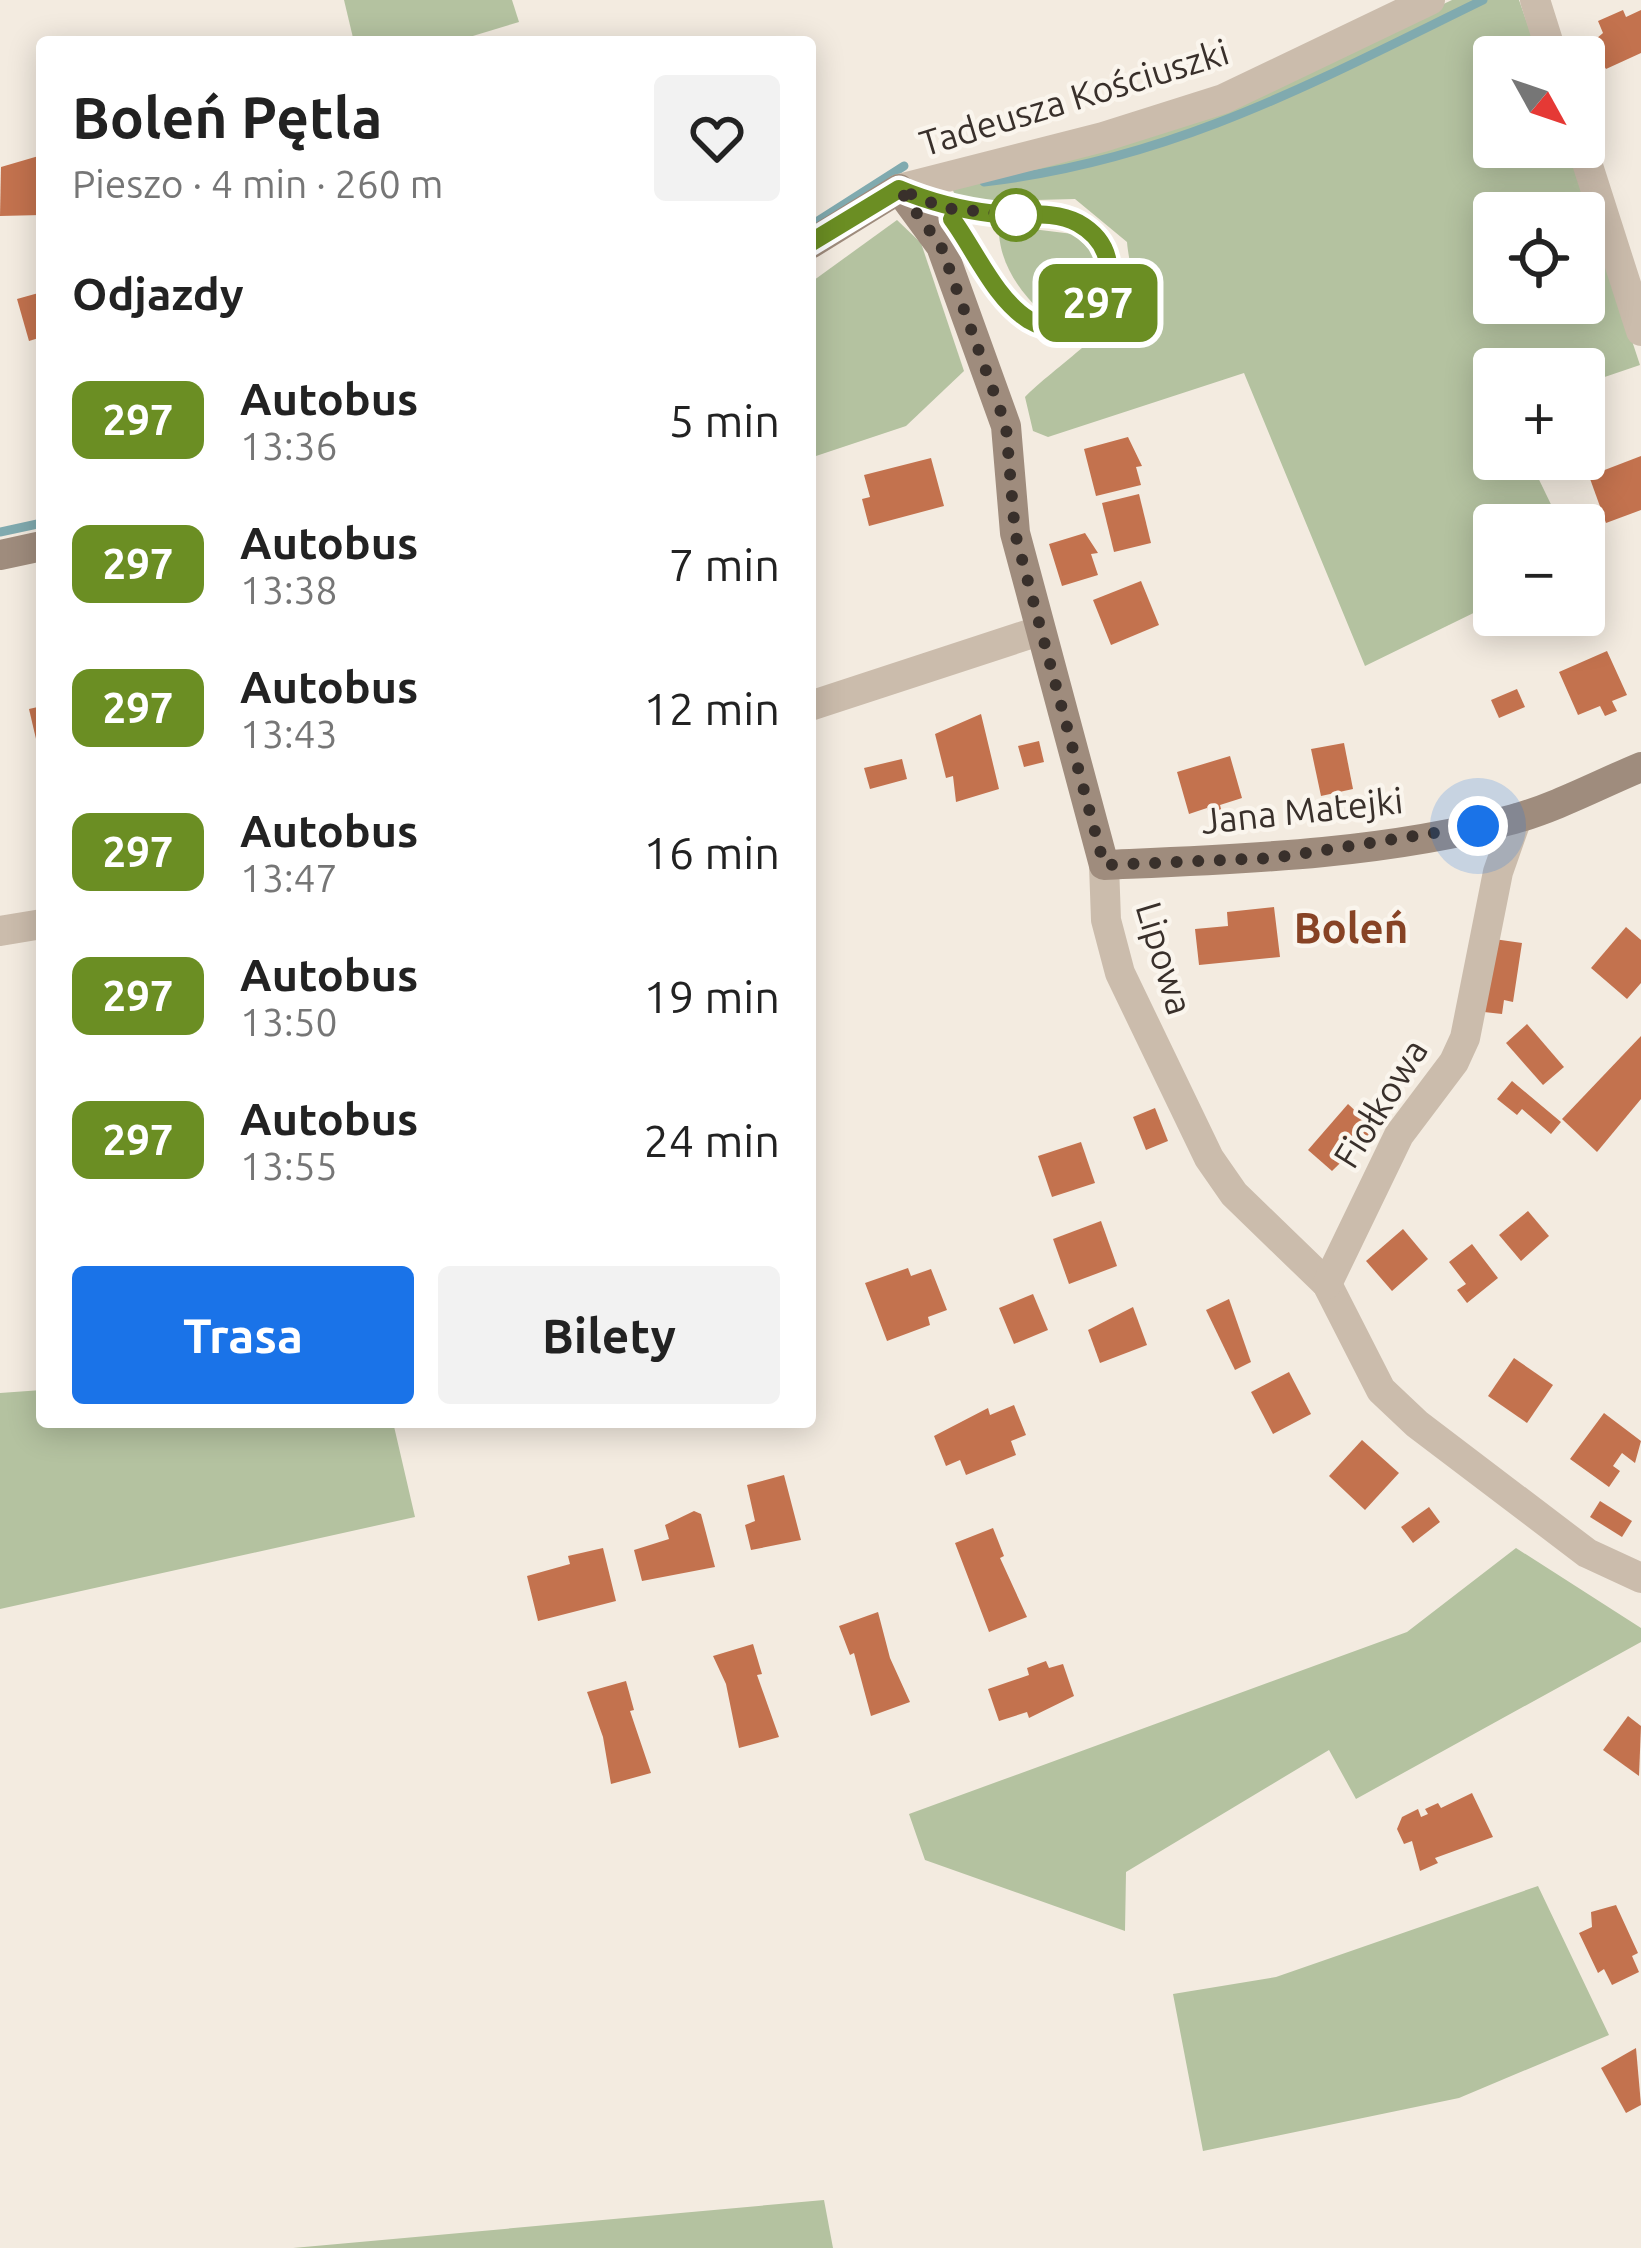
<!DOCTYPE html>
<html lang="pl">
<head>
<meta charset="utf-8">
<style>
  body { margin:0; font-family:Ubuntu,sans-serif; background:#f2f2f2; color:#222; height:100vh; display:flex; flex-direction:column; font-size:45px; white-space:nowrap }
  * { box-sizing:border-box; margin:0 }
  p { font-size:39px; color:#767676 }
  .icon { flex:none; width:66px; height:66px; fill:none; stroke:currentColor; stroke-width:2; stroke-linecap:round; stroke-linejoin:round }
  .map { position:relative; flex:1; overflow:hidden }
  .panel { position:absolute; left:36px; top:36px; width:780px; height:1392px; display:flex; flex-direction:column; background:#fff; border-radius:12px; box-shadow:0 6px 30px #0003 }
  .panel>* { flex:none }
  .badge { padding:0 24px; border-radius:18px; font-size:42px; line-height:78px }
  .needle { width:78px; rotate:130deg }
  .controls { position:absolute; left:1473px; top:36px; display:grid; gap:24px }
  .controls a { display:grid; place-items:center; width:132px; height:132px; border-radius:12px; background:#fff; box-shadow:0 6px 30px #0003; font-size:60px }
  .you { position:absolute; width:60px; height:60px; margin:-30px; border:9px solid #fff; border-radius:50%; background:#1a73e8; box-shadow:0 0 0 18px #1a73e833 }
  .map>.badge { position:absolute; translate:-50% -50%; box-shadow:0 0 0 6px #fff }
  h2 { padding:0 36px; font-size:45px; line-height:108px }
  .round { display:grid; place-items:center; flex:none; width:126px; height:126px; border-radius:12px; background:#f2f2f2 }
  .head { display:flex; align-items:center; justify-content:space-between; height:204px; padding:0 36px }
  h1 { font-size:57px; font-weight:700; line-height:90px }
  .cta { display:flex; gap:24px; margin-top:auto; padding:24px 36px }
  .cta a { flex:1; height:138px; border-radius:12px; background:#1a73e8; color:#fff; font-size:48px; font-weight:700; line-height:138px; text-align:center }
  .cta a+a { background:#f2f2f2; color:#222 }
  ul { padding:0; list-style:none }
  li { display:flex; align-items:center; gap:36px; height:144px; padding:0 36px }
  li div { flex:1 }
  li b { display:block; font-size:45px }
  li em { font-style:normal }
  li .badge { min-width:132px; font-weight:700; text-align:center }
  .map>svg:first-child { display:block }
</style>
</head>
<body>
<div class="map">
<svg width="1641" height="2248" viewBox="0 0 1641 2248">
  <rect width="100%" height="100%" fill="#f3ebe0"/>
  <!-- green -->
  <g fill="#b4c2a0" fill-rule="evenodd">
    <path d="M344 0H512L519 22 453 42H354Z"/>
    <path d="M1452 0H1519L1539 57H1494V147H1568L1640 365 1584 384V369H1494V459H1529L1561 525H1494V603L1365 666 1244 373 1048 437 1033 431 1025 397C1051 370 1124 322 1131 290 1134 277 1128 256 1127 242L1075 199 959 202 950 185 1217 110ZM1494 213H1584V303H1494Z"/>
    <path d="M897 220 921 243 964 371 906 426 810 458V283Z"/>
    <path d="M1015 227 1073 234 1100 259 1094 291 1074 312 1042 313C1020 291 1002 267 999 235Z"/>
    <path d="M42 1390V1422H393L415 1517 0 1609V1393Z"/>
    <path d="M1516 1548 1641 1628V1642L1356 1799 1329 1750 1126 1872 1125 1931 925 1860 909 1814 1407 1632Z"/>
    <path d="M1538 1886 1609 2035 1459 2098 1203 2151 1173 1994 1276 1977Z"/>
    <path d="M824 2200 833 2248H293Z"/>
  </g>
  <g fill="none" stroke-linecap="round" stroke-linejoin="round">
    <!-- stream -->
    <g stroke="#80aaaf" stroke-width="9">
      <path d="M984 182C1173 160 1315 82 1483 0"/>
      <path d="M810 226 904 166"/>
      <path d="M0 532 42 523"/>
    </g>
  </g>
  <!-- building -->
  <g fill="#c3724e">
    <path d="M1623 10 1626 17 1641 10V53L1606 69 1590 44 1603 33 1598 21Z"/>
    <path d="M42 155V215L0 216 1 167Z"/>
    <path d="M42 292V337L29 341 17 299Z"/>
    <path d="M1128 437 1142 466 1136 467 1141 485 1096 496 1084 449Z"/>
    <path d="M1641 456V510L1606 523 1589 476Z"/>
    <path d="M931 458 944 506 869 526 862 499 870 497 864 475Z"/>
    <path d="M1139 494 1151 543 1114 552 1102 503Z"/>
    <path d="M1085 533 1098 553 1091 554 1098 575 1062 586 1049 544Z"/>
    <path d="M1141 581 1159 625 1111 645 1093 600Z"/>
    <path d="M1607 651 1627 695 1612 701 1617 711 1605 716 1600 706 1578 715 1559 672Z"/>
    <path d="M1517 689 1525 707 1499 718 1491 700Z"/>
    <path d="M42 706V755L40 756 29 709Z"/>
    <path d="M981 714 999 789 956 802 953 776 946 778 935 734Z"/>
    <path d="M1039 741 1044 762 1024 767 1018 746Z"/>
    <path d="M1344 743 1353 789 1321 796 1311 749Z"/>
    <path d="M1230 756 1242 798 1220 805 1222 813 1210 816 1207 808 1189 814 1177 772Z"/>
    <path d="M902 759 907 779 870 789 864 768Z"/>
    <path d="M1274 907 1280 957 1199 965 1195 929 1228 926 1227 912Z"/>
    <path d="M1626 927 1641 940V983L1627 999 1591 968Z"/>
    <path d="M1494 939 1522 943 1513 1002 1504 1000 1502 1014 1484 1012Z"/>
    <path d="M1527 1024 1564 1067 1543 1085 1506 1043Z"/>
    <path d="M1641 1036V1099L1597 1152 1562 1119Z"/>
    <path d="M1512 1081 1561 1122 1551 1134 1522 1109 1517 1115 1497 1099Z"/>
    <path d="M1348 1104 1375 1129 1332 1171 1308 1150Z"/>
    <path d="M1155 1108 1168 1141 1146 1150 1133 1117Z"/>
    <path d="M1081 1142 1095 1183 1052 1197 1038 1156Z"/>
    <path d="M1528 1211 1549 1236 1521 1261 1499 1235Z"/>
    <path d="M1101 1221 1117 1266 1069 1284 1053 1239Z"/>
    <path d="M1403 1229 1428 1259 1392 1291 1366 1261Z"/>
    <path d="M1472 1244 1498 1278 1467 1303 1457 1290 1466 1284 1449 1262Z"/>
    <path d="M908 1268 911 1276 931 1269 947 1310 928 1317 930 1325 887 1341 865 1283Z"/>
    <path d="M1033 1294 1048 1330 1014 1344 999 1308Z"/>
    <path d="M1229 1299 1251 1362 1235 1370 1206 1310Z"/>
    <path d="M1133 1307 1147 1345 1100 1363 1088 1330Z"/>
    <path d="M1514 1358 1553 1385 1527 1423 1488 1396Z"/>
    <path d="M1289 1372 1311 1414 1273 1434 1251 1392Z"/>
    <path d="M1014 1405 1026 1435 1011 1441 1016 1455 966 1475 960 1460 946 1466 934 1436 988 1408 990 1415Z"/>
    <path d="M1604 1413 1641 1441 1635 1463 1622 1453 1613 1466 1620 1471 1609 1487 1570 1459Z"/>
    <path d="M1362 1440 1399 1473 1365 1510 1329 1476Z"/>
    <path d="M784 1475 801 1540 751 1550 745 1525 755 1521 747 1485Z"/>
    <path d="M1600 1501 1632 1521 1622 1537 1590 1517Z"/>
    <path d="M1429 1507 1440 1522 1413 1543 1401 1527Z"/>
    <path d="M694 1511 701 1514 715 1567 642 1581 634 1550 669 1539 665 1525Z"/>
    <path d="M993 1528 1004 1556 1000 1558 1027 1617 989 1632 955 1543Z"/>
    <path d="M603 1548 616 1601 538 1621 527 1576 570 1564 568 1556Z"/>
    <path d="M878 1612 890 1658 910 1702 871 1716 854 1653 850 1655 839 1626Z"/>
    <path d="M753 1644 762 1674 757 1675 779 1737 739 1748 726 1684 713 1656Z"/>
    <path d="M1046 1661 1049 1668 1063 1664 1074 1696 1029 1718 1027 1712 999 1721 988 1689 1029 1675 1027 1668Z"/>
    <path d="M626 1681 634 1710 630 1711 651 1773 611 1784 603 1737 587 1692Z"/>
    <path d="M1628 1716 1641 1726 1639 1776 1603 1750Z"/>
    <path d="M1472 1793 1493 1837 1435 1858 1438 1863 1420 1871 1412 1841 1404 1844 1397 1829 1402 1817 1418 1809 1421 1817 1428 1814 1425 1809 1438 1803 1441 1808Z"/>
    <path d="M1616 1905 1638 1953 1632 1956 1639 1972 1612 1985 1604 1969 1598 1973 1579 1933 1592 1927 1591 1912Z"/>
    <path d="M1636 2048 1641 2105 1626 2113 1601 2068Z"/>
  </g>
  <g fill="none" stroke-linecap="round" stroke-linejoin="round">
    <!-- lane -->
    <path stroke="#cbbcac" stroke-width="16" d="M907 193C919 197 931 204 943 207 998 222 1077 195 1108 256 1112 278 1106 298 1088 314 1030 366 971 247 944 207"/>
    <!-- street -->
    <g stroke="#cbbcac" stroke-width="30">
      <path d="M1535 0 1553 57"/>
      <path d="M1582 147 1641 331"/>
      <path d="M899 189 1103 137 1223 99 1430 0"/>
      <path d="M810 706 1039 631"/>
      <path d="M1104 865 1106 920 1120 973 1209 1158 1234 1194 1327 1284 1381 1390 1417 1424 1587 1553 1641 1578"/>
      <path d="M0 931 42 924"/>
      <path d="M1327 1284 1399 1135 1454 1062 1465 1038 1498 872 1517 818"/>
    </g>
    <!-- secondary -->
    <g stroke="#9f8c7d" stroke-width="30">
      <path d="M810 244 899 189 941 246 1006 426 1015 533 1104 865C1240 859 1381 855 1514 819 1557 807 1600 784 1641 767"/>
      <path d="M0 555 42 546"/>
    </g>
  </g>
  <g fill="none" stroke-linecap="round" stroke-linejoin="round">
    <!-- line casing -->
    <g stroke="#fff" stroke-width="27">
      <path id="line" d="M810 243 899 189C932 203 961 210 996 214 1022 216 1054 210 1078 223 1146 261 1087 354 1029 320 995 299 975 250 952 219"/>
    </g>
    <!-- line -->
    <use href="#line" stroke="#6b8e23" stroke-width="18"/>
    <!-- walk -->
    <path stroke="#39302b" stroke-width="12" stroke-dasharray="0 21.6" d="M1016 215 944 208 899 189 941 246 1006 426 1015 533 1104 865 1274 858 1478 826"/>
  </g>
  <!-- markers -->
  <circle fill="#fff" stroke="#6b8e23" stroke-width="6" cx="1016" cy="215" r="24"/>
  <g text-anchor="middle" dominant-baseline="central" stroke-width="9" stroke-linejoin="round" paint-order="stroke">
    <!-- street labels -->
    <g font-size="36" fill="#39302b" stroke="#faf5ed">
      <text transform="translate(1074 97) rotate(-17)">Tadeusza Kościuszki</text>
      <text transform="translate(1302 810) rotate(-6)">Jana Matejki</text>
      <text transform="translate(1165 958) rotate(73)">Lipowa</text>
      <text transform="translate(1380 1103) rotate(-58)">Fiołkowa</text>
    </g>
    <!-- quarter labels -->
    <g font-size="42" font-weight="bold" fill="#874325" stroke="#faf5ed">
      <text x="1351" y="927">Boleń</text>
    </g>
  </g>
</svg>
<div class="controls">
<a><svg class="needle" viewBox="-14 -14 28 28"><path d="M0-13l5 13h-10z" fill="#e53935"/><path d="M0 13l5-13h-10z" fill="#767676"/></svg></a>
<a><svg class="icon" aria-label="locate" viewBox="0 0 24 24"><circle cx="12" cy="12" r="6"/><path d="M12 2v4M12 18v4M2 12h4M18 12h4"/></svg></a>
<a>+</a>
<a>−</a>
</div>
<div class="you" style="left:1478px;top:826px"></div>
<b class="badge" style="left:1098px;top:303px;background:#6b8e23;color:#fff">297</b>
<section class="panel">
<div class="head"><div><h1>Boleń Pętla</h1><p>Pieszo · 4 min · 260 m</p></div><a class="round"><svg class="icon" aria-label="heart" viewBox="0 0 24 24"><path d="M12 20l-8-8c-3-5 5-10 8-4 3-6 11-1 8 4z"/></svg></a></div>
<h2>Odjazdy</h2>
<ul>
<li><span class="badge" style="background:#6b8e23;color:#fff">297</span><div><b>Autobus</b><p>13:36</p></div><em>5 min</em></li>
<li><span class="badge" style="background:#6b8e23;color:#fff">297</span><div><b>Autobus</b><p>13:38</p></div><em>7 min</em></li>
<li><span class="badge" style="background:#6b8e23;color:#fff">297</span><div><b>Autobus</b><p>13:43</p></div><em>12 min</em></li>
<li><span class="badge" style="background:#6b8e23;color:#fff">297</span><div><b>Autobus</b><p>13:47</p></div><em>16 min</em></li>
<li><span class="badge" style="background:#6b8e23;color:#fff">297</span><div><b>Autobus</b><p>13:50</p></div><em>19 min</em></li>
<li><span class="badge" style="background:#6b8e23;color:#fff">297</span><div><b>Autobus</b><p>13:55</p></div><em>24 min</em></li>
</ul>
<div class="cta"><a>Trasa</a><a>Bilety</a></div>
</section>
</div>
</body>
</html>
